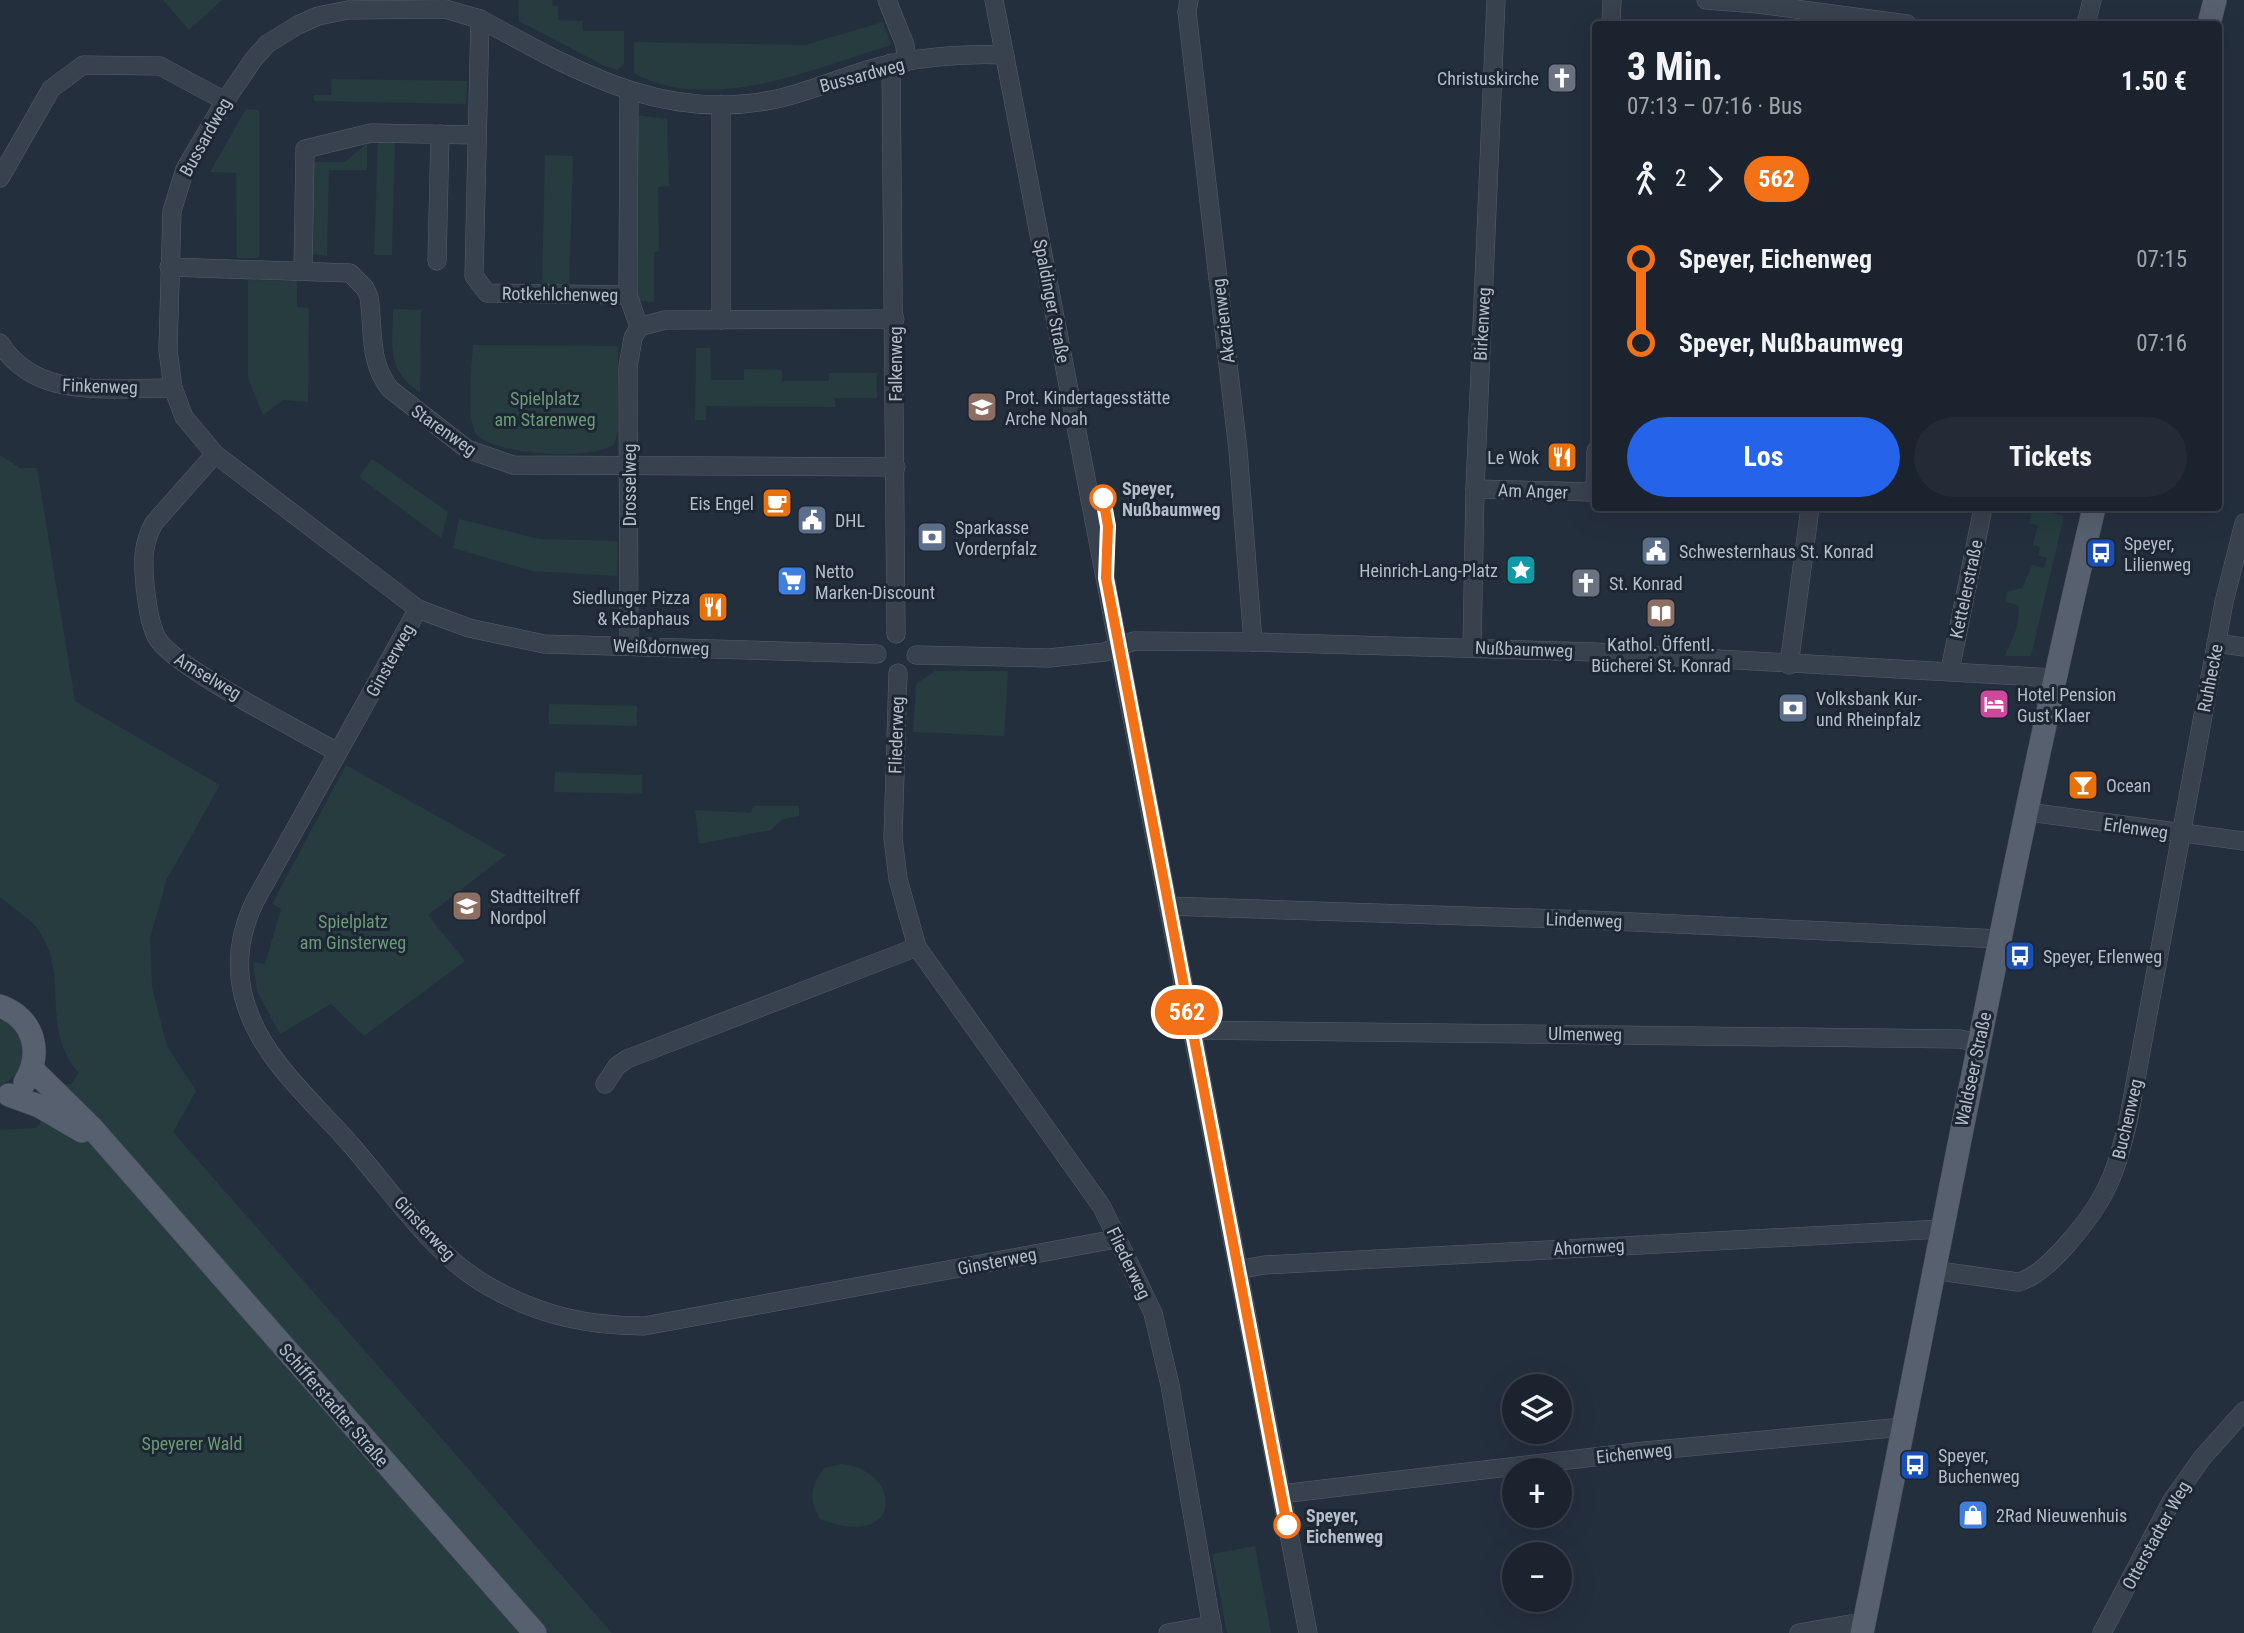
<!DOCTYPE html>
<html lang="de">
<head>
<meta charset="utf-8">
<style>
  body { margin:0; font-family:"Roboto Condensed",sans-serif; background:#242b36; color:#f1f3f6; height:100vh; display:flex; flex-direction:column; font-size:26px; white-space:nowrap }
  * { box-sizing:border-box; margin:0 }
  p { font-size:23px; color:#a0a4aa }
  .icon { flex:none; width:38px; height:38px; fill:none; stroke:currentColor; stroke-width:2; stroke-linecap:round; stroke-linejoin:round }
  .map { position:relative; flex:1; overflow:hidden }
  .side { position:absolute; left:1592px; top:21px; width:630px; height:490px; display:flex; flex-direction:column; background:#1b232e; border-radius:7px; box-shadow:0 7px 28px #0002,0 0 0 2px #39404a }
  .side>* { flex:none }
  .badge { padding:0 14px; border-radius:23px; font-size:24px; line-height:46px }
  .buttons { position:absolute; left:1502px; top:1374px; display:grid; gap:14px }
  .buttons a { display:grid; place-items:center; width:70px; height:70px; border-radius:50%; background:#1b232e; box-shadow:0 7px 28px #0002,0 0 0 2px #39404a; font-size:35px }
  .map>.badge { position:absolute; translate:-50% -50%; box-shadow:0 0 0 4px #fff }
  .legs { display:flex; align-items:center; gap:10px; height:77px; padding:0 35px; font-size:23px }
  .legs p { margin-inline-start:auto }
  .headline { display:flex; align-items:center; justify-content:space-between; height:119px; padding:0 35px }
  h1 { font-size:38px; font-weight:700; line-height:52px }
  .button { display:flex; gap:14px; margin-top:auto; padding:14px 35px }
  .button a { flex:1; height:80px; border-radius:42px; background:#2563eb; color:#fff; font-size:28px; font-weight:700; line-height:80px; text-align:center }
  .button a+a { background:#242b36; color:#f1f3f6 }
  ul { padding:0 35px; list-style:none }
  li { display:flex; align-items:center; gap:24px; height:84px; font-size:26px }
  li i { display:grid; place-items:center; width:10px; height:100%; margin:0 9px; background:currentColor }
  li i::after { content:''; width:18px; height:18px; margin:-9px; border:5px solid; border-radius:50%; background:#1b232e }
  li p { margin-inline-start:auto }
  li:first-child i { background:linear-gradient(#0000 50%,currentColor 0) }
  li:last-child i { background:linear-gradient(currentColor 50%,#0000 0) }
  .map>svg:first-child { display:block }
</style>
</head>
<body>
<div class="map">
<svg width="2244" height="1633" viewBox="0 0 2244 1633">
  <rect width="100%" height="100%" fill="#242f3e"/>
  <!-- green -->
  <g fill="#263c3f">
    <path d="M163 0H222L189 30Z"/>
    <path d="M518 0H553L552 5 558 6V20L582 21 583 31H624V64L617 70 603 65 519 21Z"/>
    <path d="M883 22 891 45C816 68 710 115 634 73V42L805 45Z"/>
    <path d="M332 79 467 81 466 104 314 101V95H331Z"/>
    <path d="M246 109 259 110V258H237L236 173 210 172Z"/>
    <path d="M635 115 667 119 669 186 658 187 659 251 654 252V302L640 301 635 291Z"/>
    <path d="M378 141 395 142 392 255H374Z"/>
    <path d="M367 143V170H329L327 256 312 254V162H345Z"/>
    <path d="M545 155 573 156 569 288 542 287Z"/>
    <path d="M248 280 297 281V307L309 308 308 402 283 400 263 415 248 378Z"/>
    <path d="M393 309 421 310 420 392C385 370 393 345 393 309Z"/>
    <path d="M473 345 618 346V432L614 444C596 461 488 456 475 432 466 414 472 366 473 345Z"/>
    <path d="M696 348H710L711 380H744V369L782 370V381H829V373H877V398H835V407L706 406V420H695Z"/>
    <path d="M0 455 20 468H37L75 701 220 785 167 879 150 938 152 987 167 1046 196 1091 173 1132 612 1633H0V1130L36 1128 53 1107 59 1086 71 1084 79 1073C40 1030 69 980 41 934 33 920 13 908 0 897Z"/>
    <path d="M372 459 448 512 441 538 359 477Z"/>
    <path d="M2032 509 2064 516 2031 656H2005C2012 638 2021 626 2018 605L2005 602 2007 592 2022 588 2032 565 2044 568 2047 558 2038 555 2040 547 2033 545 2038 525 2029 523Z"/>
    <path d="M459 519 539 539 618 541 617 576 532 571 453 548Z"/>
    <path d="M935 671H1008L1004 736 913 732 916 684Z"/>
    <path d="M549 704 637 706V726L549 724Z"/>
    <path d="M346 765 506 855 428 915 465 961 364 1036 331 1004 280 1034 257 991 253 962 265 964 281 909 272 904Z"/>
    <path d="M555 772 642 775V794L554 792Z"/>
    <path d="M753 806H799V816L783 819 771 830 699 844 695 810 751 813Z"/>
    <path d="M0 1014C28 1034 35 1068 0 1086Z"/>
    <path d="M841 1464C888 1468 902 1518 864 1526 849 1529 834 1524 820 1519 808 1499 811 1486 824 1468Z"/>
    <path d="M1255 1546 1271 1633H1227L1212 1554Z"/>
  </g>
  <g fill="none" stroke-linecap="round" stroke-linejoin="round">
    <!-- minor casing -->
    <g stroke="#565f6c" stroke-width="19">
      <g id="minor">
        <path d="M887 0 905 45 906 62"/>
        <path d="M994 0 1308 1633"/>
        <path d="M1189 0 1187 12 1238 450 1253 642"/>
        <path d="M1706 0 1758 4 1907 24"/>
        <path d="M480 19 474 276 487 293 628 295"/>
        <path d="M1611 24 1612 0"/>
        <path d="M2086 24 2092 0"/>
        <path d="M891 63 896 634"/>
        <path d="M629 91 628 295 639 327"/>
        <path d="M721 105V320"/>
        <path d="M0 178 51 89 83 65 160 66 225 101"/>
        <path d="M437 261 440 134"/>
        <path d="M169 267 350 273 365 288 369 297C374 330 368 361 390 389L467 449 513 465 896 467"/>
        <path d="M303 270 305 149 371 133 477 135"/>
        <path d="M0 343C37 402 113 387 173 388"/>
        <path d="M215 454 154 523C142 544 143 562 145 585 147 602 149 622 157 638 173 667 301 731 337 752"/>
        <path d="M1475 489 1591 492 1595 487 1596 451"/>
        <path d="M418 609 255 901C238 936 234 971 247 1008 265 1062 316 1104 352 1146 393 1193 433 1255 488 1286 538 1315 587 1326 644 1326L1116 1239"/>
        <path d="M2216 643 2244 647"/>
        <path d="M629 646 628 367 633 338 639 327 665 320 895 319"/>
        <path d="M1472 648 1475 489 1496 0"/>
        <path d="M877 654 544 644 469 628 418 609 215 454 184 417 173 388 168 350 172 211 185 169 225 101 253 60 267 44 298 25 318 16 348 10 445 9 480 19C576 71 666 125 781 98 810 91 838 79 867 70 906 58 963 53 1005 55"/>
        <path d="M916 655 1049 658 1105 652 1134 641 1253 642 1595 652 2055 678"/>
        <path d="M1789 665 1810 508"/>
        <path d="M1950 670 1983 508"/>
        <path d="M898 673 893 838 898 879 917 947 1102 1207 1153 1313 1170 1385 1213 1633"/>
        <path d="M2028 812 2244 841"/>
        <path d="M1168 906 1589 920 2000 939"/>
        <path d="M1190 1030 1960 1039 1979 1043"/>
        <path d="M605 1084 617 1066 627 1059 917 947"/>
        <path d="M1238 1270 1264 1265 1941 1229"/>
        <path d="M1932 1270 2018 1282C2047 1276 2093 1216 2106 1189 2117 1168 2122 1145 2128 1122L2224 602 2244 523"/>
        <path d="M1281 1494 1645 1451 1903 1427"/>
        <path d="M1168 1633 1212 1625"/>
        <path d="M1799 1633 1850 1624 1863 1626"/>
        <path d="M2102 1633 2171 1502 2202 1458 2244 1411"/>
      </g>
    </g>
    <!-- major casing -->
    <g stroke="#414a57" stroke-width="24">
      <g id="major">
        <path d="M2209 24 2215 0"/>
        <path d="M0 1006C34 1018 43 1053 25 1082"/>
        <path d="M32 1069 92 1128 535 1633"/>
        <path d="M9 1095 39 1106 82 1131"/>
        <path d="M1862 1633C1939 1258 2006 880 2094 508"/>
      </g>
    </g>
    <!-- minor -->
    <use href="#minor" stroke="#38414e" stroke-width="18"/>
    <!-- major -->
    <use href="#major" stroke="#56606e" stroke-width="23"/>
  </g>
  <g fill="none" stroke-linecap="round" stroke-linejoin="round">
    <!-- line-1 casing -->
    <g stroke="#fff" stroke-width="16">
      <path id="line-1" d="M1103 498 1108 526 1106 578 1287 1525"/>
    </g>
    <!-- line-1 -->
    <use href="#line-1" stroke="#f47115" stroke-width="10"/>
  </g>
  <!-- icons -->
  <defs>
    <g id="church-square" transform="scale(1.575)"><rect x="-9" y="-9" width="18" height="18" rx="4" fill="#6b7280" stroke="#1d2633"/><path d="M-1.2-6h2.4v3.5h3.3v2.4h-3.3V6h-2.4V-.1h-3.3v-2.4h3.3Z" fill="#fff"/></g>
    <g id="school-square" transform="scale(1.575)"><rect x="-9" y="-9" width="18" height="18" rx="4" fill="#8d6e63" stroke="#1d2633"/><path d="M0-5L7-2L0 1L-7-2ZM-4 1L0 2.5L4 1V4Q0 6-4 4Z" fill="#fff"/></g>
    <g id="restaurant-square" transform="scale(1.575)"><rect x="-9" y="-9" width="18" height="18" rx="4" fill="#e8710a" stroke="#1d2633"/><path d="M-5-6h1v4h1v-4h1v4h1v-4h1v5L-1.5 .5V6h-2V.5L-5-1ZM5-6V6H3V1.5H1.5Q1.5-4 5-6Z" fill="#fff"/></g>
    <g id="cafe-square" transform="scale(1.575)"><rect x="-9" y="-9" width="18" height="18" rx="4" fill="#e8710a" stroke="#1d2633"/><path d="M-5.5-4.5H6V0H3Q3 3.5 0 3.5H-2.5Q-5.5 3.5-5.5 0ZM3-3.2v2h1.7v-2ZM-6 4.5H4V6H-6Z" fill="#fff"/></g>
    <g id="civic-square" transform="scale(1.575)"><rect x="-9" y="-9" width="18" height="18" rx="4" fill="#5c6f8a" stroke="#1d2633"/><path d="M-.6-6.5H3V-4.5H.6V-3L4-1V1h2V6H-6V1h2V-1L-.6-3ZM-1.2 2.5V6h2.4V2.5Z" fill="#fff"/></g>
    <g id="bank-square" transform="scale(1.575)"><rect x="-9" y="-9" width="18" height="18" rx="4" fill="#5c6f8a" stroke="#1d2633"/><path d="M-6-4H6V4H-6ZM0-2.3a2.3 2.3 0 1 0 0 4.6a2.3 2.3 0 1 0 0-4.6Z" fill="#fff"/></g>
    <g id="bus-square" transform="scale(1.575)"><rect x="-9" y="-9" width="18" height="18" rx="4" fill="#1a4fb4" stroke="#1d2633"/><path d="M-5-6H5V4H4V6H2V4H-2V6H-4V4H-5ZM-3.5-4V0h7V-4ZM-3.5 1.2v1.5H-2V1.2ZM2 1.2v1.5H3.5V1.2Z" fill="#fff"/></g>
    <g id="sight-square" transform="scale(1.575)"><rect x="-9" y="-9" width="18" height="18" rx="4" fill="#0f9aa8" stroke="#1d2633"/><path d="M0-6L1.8-2.2L6-1.7L2.9 1.2L3.7 5.4L0 3.3L-3.7 5.4L-2.9 1.2L-6-1.7L-1.8-2.2Z" fill="#fff"/></g>
    <g id="supermarket-square" transform="scale(1.575)"><rect x="-9" y="-9" width="18" height="18" rx="4" fill="#3f7fe0" stroke="#1d2633"/><path d="M-6-5.5h2.5l.6 2H6L4.5 2H-2.5L-4.4-4H-6ZM-1.5 3.2a1.3 1.3 0 1 0 .1 0ZM3 3.2a1.3 1.3 0 1 0 .1 0Z" fill="#fff"/></g>
    <g id="library-square" transform="scale(1.575)"><rect x="-9" y="-9" width="18" height="18" rx="4" fill="#8d6e63" stroke="#1d2633"/><path d="M-6-4Q-3-5.5-.7-3.5V5Q-3 3-6 4ZM6-4Q3-5.5 .7-3.5V5Q3 3 6 4Z" fill="#fff"/></g>
    <g id="hotel-square" transform="scale(1.575)"><rect x="-9" y="-9" width="18" height="18" rx="4" fill="#d1479c" stroke="#1d2633"/><path d="M-6-4.5h1.5V1H6V5H4.5V3h-9V5H-6ZM-4 0a1.8 1.8 0 1 1 3.6 0ZM.5 0V-2.5h3Q6-2.5 6 0Z" fill="#fff"/></g>
    <g id="bar-square" transform="scale(1.575)"><rect x="-9" y="-9" width="18" height="18" rx="4" fill="#e8710a" stroke="#1d2633"/><path d="M-6-5H6L.8 .8V4.5H3.5V6h-7V4.5H-.8V.8Z" fill="#fff"/></g>
    <g id="shop-square" transform="scale(1.575)"><rect x="-9" y="-9" width="18" height="18" rx="4" fill="#3f7fe0" stroke="#1d2633"/><path d="M-5-2.5h2.3a2.7 3.5 0 0 1 5.4 0H5L5.5 6h-11ZM-1.5-2.5h3a1.5 2.3 0 0 0-3 0Z" fill="#fff"/></g>
  </defs>
  <g fill-rule="evenodd">
    <use href="#church-square" x="1562" y="78"/>
    <use href="#school-square" x="982" y="407"/>
    <use href="#restaurant-square" x="1562" y="457"/>
    <use href="#cafe-square" x="777" y="503"/>
    <use href="#civic-square" x="812" y="520"/>
    <use href="#bank-square" x="932" y="537"/>
    <use href="#civic-square" x="1656" y="551"/>
    <use href="#bus-square" x="2101" y="553"/>
    <use href="#sight-square" x="1521" y="570"/>
    <use href="#supermarket-square" x="792" y="581"/>
    <use href="#church-square" x="1586" y="583"/>
    <use href="#restaurant-square" x="713" y="607"/>
    <use href="#library-square" x="1661" y="613"/>
    <use href="#hotel-square" x="1994" y="704"/>
    <use href="#bank-square" x="1793" y="708"/>
    <use href="#bar-square" x="2083" y="785"/>
    <use href="#school-square" x="467" y="906"/>
    <use href="#bus-square" x="2020" y="956"/>
    <use href="#bus-square" x="1915" y="1465"/>
    <use href="#shop-square" x="1973" y="1515"/>
  </g>
  <!-- markers -->
  <g fill="#fff" stroke="#f47115" stroke-width="3.5">
    <circle cx="1103" cy="498" r="12"/>
    <circle cx="1287" cy="1525" r="12"/>
  </g>
  <g text-anchor="middle" dominant-baseline="central" stroke-width="6" stroke-linejoin="round" paint-order="stroke">
    <!-- street labels -->
    <g font-size="18" fill="#b4bcc9" stroke="#1d2633">
      <text transform="translate(862 75) rotate(-15)">Bussardweg</text>
      <text transform="translate(205 137) rotate(-61)">Bussardweg</text>
      <text transform="translate(560 294) rotate(1)">Rotkehlchenweg</text>
      <text transform="translate(1052 301) rotate(79)">Spaldinger Straße</text>
      <text transform="translate(1223 321) rotate(-97)">Akazienweg</text>
      <text transform="translate(1482 324) rotate(-87)">Birkenweg</text>
      <text transform="translate(895 364) rotate(-90)">Falkenweg</text>
      <text transform="translate(100 386) rotate(2)">Finkenweg</text>
      <text transform="translate(444 430) rotate(35)">Starenweg</text>
      <text transform="translate(629 485) rotate(-90)">Drosselweg</text>
      <text transform="translate(1533 491) rotate(2)">Am Anger</text>
      <text transform="translate(1966 589) rotate(-78)">Kettelerstraße</text>
      <text transform="translate(661 647) rotate(2)">Weißdornweg</text>
      <text transform="translate(1524 649) rotate(2)">Nußbaumweg</text>
      <text transform="translate(390 660) rotate(-61)">Ginsterweg</text>
      <text transform="translate(208 676) rotate(31)">Amselweg</text>
      <text transform="translate(2210 678) rotate(-79)">Ruhhecke</text>
      <text transform="translate(896 735) rotate(-88)">Fliederweg</text>
      <text transform="translate(2136 828) rotate(8)">Erlenweg</text>
      <text transform="translate(1584 920) rotate(2)">Lindenweg</text>
      <text transform="translate(1585 1034) rotate(1)">Ulmenweg</text>
      <text transform="translate(1973 1069) rotate(-78)">Waldseer Straße</text>
      <text transform="translate(2127 1119) rotate(-77)">Buchenweg</text>
      <text transform="translate(425 1228) rotate(47)">Ginsterweg</text>
      <text transform="translate(1589 1247) rotate(-3)">Ahornweg</text>
      <text transform="translate(997 1261) rotate(-11)">Ginsterweg</text>
      <text transform="translate(1129 1263) rotate(64)">Fliederweg</text>
      <text transform="translate(334 1405) rotate(49)">Schifferstadter Straße</text>
      <text transform="translate(1634 1453) rotate(-6)">Eichenweg</text>
      <text transform="translate(2156 1535) rotate(-61)">Otterstadter Weg</text>
    </g>
    <!-- poi labels -->
    <g font-size="18" fill="#b4bcc9" stroke="#1d2633" text-anchor="start">
      <text x="1539" y="78" text-anchor="end">Christuskirche</text>
      <text x="1005" y="397">Prot. Kindertagesstätte<tspan x="1005" dy="21">Arche Noah</tspan></text>
      <text x="1539" y="457" text-anchor="end">Le Wok</text>
      <text x="754" y="503" text-anchor="end">Eis Engel</text>
      <text x="835" y="520">DHL</text>
      <text x="955" y="527">Sparkasse<tspan x="955" dy="21">Vorderpfalz</tspan></text>
      <text x="2124" y="543">Speyer,<tspan x="2124" dy="21">Lilienweg</tspan></text>
      <text x="1679" y="551">Schwesternhaus St. Konrad</text>
      <text x="1498" y="570" text-anchor="end">Heinrich-Lang-Platz</text>
      <text x="815" y="571">Netto<tspan x="815" dy="21">Marken-Discount</tspan></text>
      <text x="1609" y="583">St. Konrad</text>
      <text x="690" y="597" text-anchor="end">Siedlunger Pizza<tspan x="690" dy="21">&amp; Kebaphaus</tspan></text>
      <text x="1661" y="644" text-anchor="middle">Kathol. Öffentl.<tspan x="1661" dy="21">Bücherei St. Konrad</tspan></text>
      <text x="2017" y="694">Hotel Pension<tspan x="2017" dy="21">Gust Klaer</tspan></text>
      <text x="1816" y="698">Volksbank Kur-<tspan x="1816" dy="21">und Rheinpfalz</tspan></text>
      <text x="2106" y="785">Ocean</text>
      <text x="490" y="896">Stadtteiltreff<tspan x="490" dy="21">Nordpol</tspan></text>
      <text x="2043" y="956">Speyer, Erlenweg</text>
      <text x="1938" y="1455">Speyer,<tspan x="1938" dy="21">Buchenweg</tspan></text>
      <text x="1996" y="1515">2Rad Nieuwenhuis</text>
    </g>
    <!-- park labels -->
    <g font-size="18" fill="#6b9a76" stroke="#1d2633">
      <text x="545" y="398">Spielplatz<tspan x="545" dy="21">am Starenweg</tspan></text>
      <text x="353" y="921">Spielplatz<tspan x="353" dy="21">am Ginsterweg</tspan></text>
      <text x="192" y="1443">Speyerer Wald</text>
    </g>
    <!-- stop labels -->
    <g font-size="18" font-weight="bold" fill="#b4bcc9" stroke="#1d2633" text-anchor="start">
      <text x="1122" y="488">Speyer,<tspan x="1122" dy="21">Nußbaumweg</tspan></text>
      <text x="1306" y="1515">Speyer,<tspan x="1306" dy="21">Eichenweg</tspan></text>
    </g>
  </g>
</svg>
<div class="buttons">
<a><svg class="icon" aria-label="layers" viewBox="0 0 24 24"><path d="M12 4l9 5-9 5-9-5zM3 14l9 5 9-5"/></svg></a>
<a>+</a>
<a>−</a>
</div>
<b class="badge" style="left:1187px;top:1012px;background:#f47115;color:#fff">562</b>
<section class="side">
<div class="headline"><div><h1>3 Min.</h1><p>07:13 – 07:16 · Bus</p></div><b>1.50 €</b></div>
<div class="legs"><svg class="icon" aria-label="walk" viewBox="0 0 24 24"><circle cx="13" cy="4" r="2"/><path d="M13 8l-2 6 4 7M11 14l-3 7M7 12l3-4h3l4 4"/></svg>2<svg class="icon" aria-label="forward" viewBox="0 0 24 24"><path d="M9 5l7 7-7 7"/></svg><b class="badge" style="background:#f47115;color:#fff">562</b></div>
<ul>
<li><i style="color:#f47115"></i><b>Speyer, Eichenweg</b><p>07:15</p></li>
<li><i style="color:#f47115"></i><b>Speyer, Nußbaumweg</b><p>07:16</p></li>
</ul>
<div class="button"><a>Los</a><a>Tickets</a></div>
</section>
</div>
</body>
</html>
